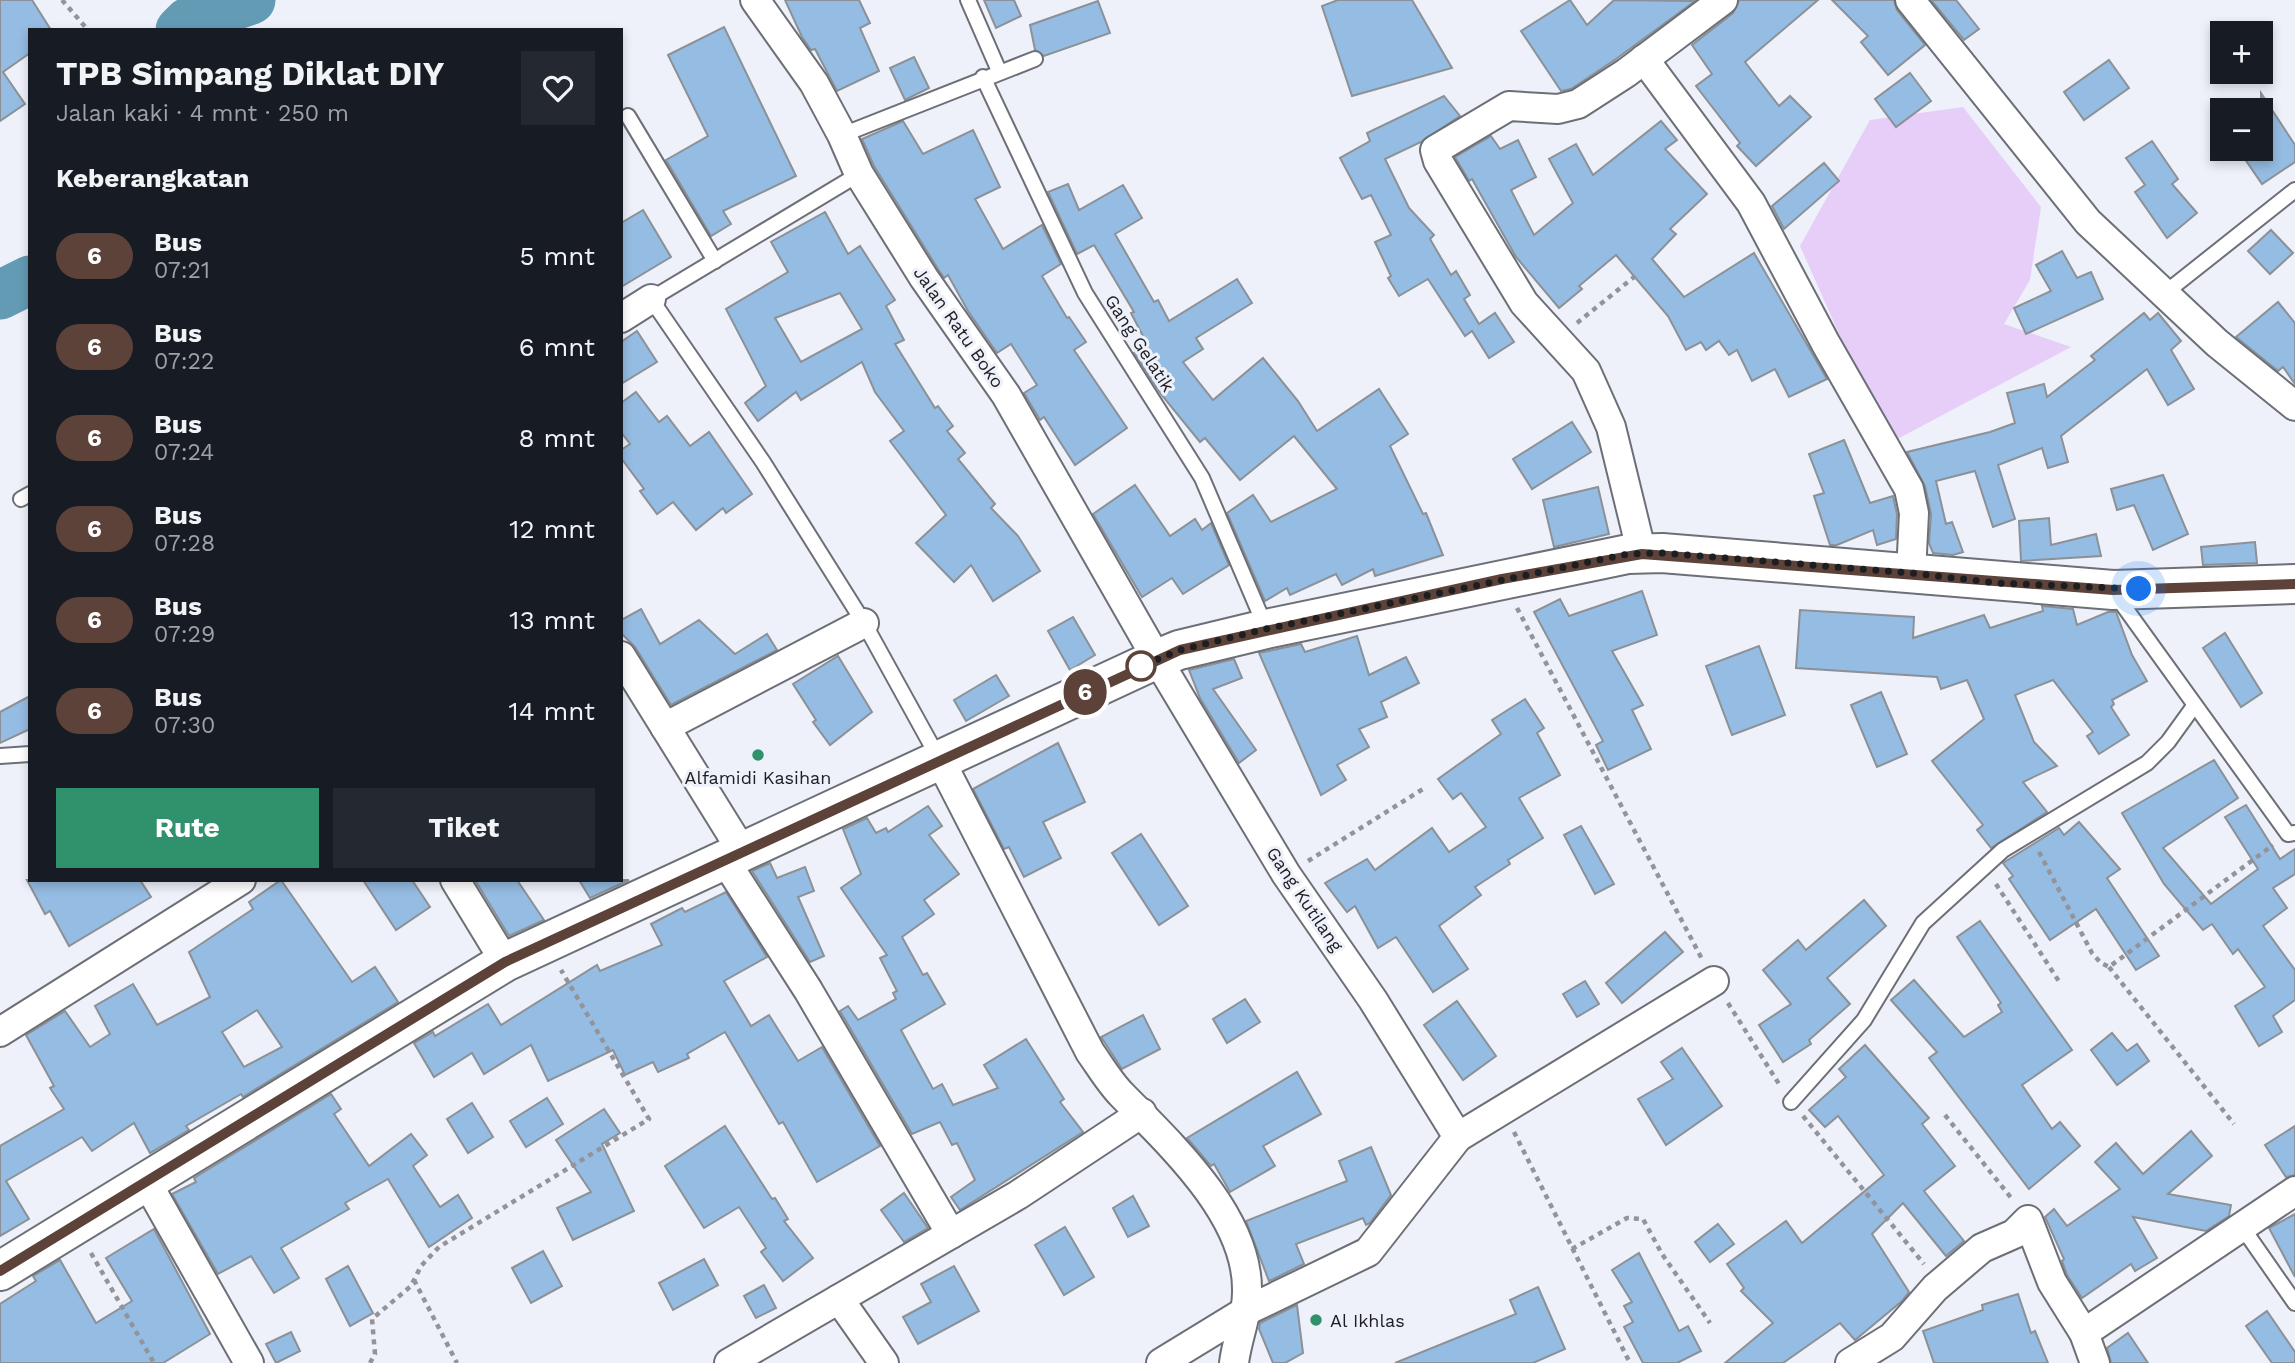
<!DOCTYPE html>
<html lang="id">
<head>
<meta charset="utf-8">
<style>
  body { margin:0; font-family:"Work Sans",sans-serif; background:#242831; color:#f1f3f6; height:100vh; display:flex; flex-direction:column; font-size:26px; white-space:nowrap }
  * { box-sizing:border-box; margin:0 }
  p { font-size:23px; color:#9ea1a6 }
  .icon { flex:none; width:38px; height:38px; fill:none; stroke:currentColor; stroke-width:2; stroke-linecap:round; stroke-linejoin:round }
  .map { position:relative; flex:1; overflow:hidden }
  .details { position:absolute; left:28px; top:28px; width:595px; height:854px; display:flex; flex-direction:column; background:#171b24; border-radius:0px; box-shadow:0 4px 10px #0003 }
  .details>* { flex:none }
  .badge { padding:0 14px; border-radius:23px; font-size:24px; line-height:46px }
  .controls { position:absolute; left:2210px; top:21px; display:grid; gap:14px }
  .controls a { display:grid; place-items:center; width:63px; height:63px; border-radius:0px; background:#171b24; box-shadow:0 4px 10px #0003; font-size:35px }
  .you { position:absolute; width:35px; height:35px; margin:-18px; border:5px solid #fff; border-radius:50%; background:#1a73e8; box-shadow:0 0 0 10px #1a73e833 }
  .map>.badge { position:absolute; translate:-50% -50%; box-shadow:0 0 0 4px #fff }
  h2 { padding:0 28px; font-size:26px; line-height:63px }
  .round { display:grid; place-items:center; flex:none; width:74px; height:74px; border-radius:0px; background:#242831 }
  .summary { display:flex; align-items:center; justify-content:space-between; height:119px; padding:0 28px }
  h1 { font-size:33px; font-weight:700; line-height:52px }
  .primary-button { display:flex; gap:14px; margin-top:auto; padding:14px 28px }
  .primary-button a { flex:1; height:80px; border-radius:0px; background:#2f926c; color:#fff; font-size:28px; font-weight:700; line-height:80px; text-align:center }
  .primary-button a+a { background:#242831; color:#f1f3f6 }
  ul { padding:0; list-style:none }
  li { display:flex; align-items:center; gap:21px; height:91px; padding:0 28px }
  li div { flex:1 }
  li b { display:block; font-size:26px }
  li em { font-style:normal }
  li .badge { min-width:77px; font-weight:700; text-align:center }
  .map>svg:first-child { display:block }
</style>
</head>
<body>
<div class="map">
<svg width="2295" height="1363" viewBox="0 0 2295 1363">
  <rect width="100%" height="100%" fill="#eef1fa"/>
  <!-- green -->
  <path fill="#e7cef8" d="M1963 107 2041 207 2030 280 2004 324 2071 347 1888 444 1800 246 1870 120Z"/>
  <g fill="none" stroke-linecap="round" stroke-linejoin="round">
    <!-- river -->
    <g stroke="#639bb4" stroke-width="49">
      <path d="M180 30 188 22 251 0"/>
      <path d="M0 295 30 280"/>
    </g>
  </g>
  <!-- building -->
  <g fill="#95bce2" stroke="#8b9197" stroke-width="2" fill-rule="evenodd">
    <path d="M0 0H32L51 30H30V53L3 72 25 104 0 121Z"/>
    <path d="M785 0H859L870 23 860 28 879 71 837 91 815 49 811 50 802 37Z"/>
    <path d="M984 0H1014L1021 16 996 28Z"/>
    <path d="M1338 0H1412L1452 68 1352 96 1322 6Z"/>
    <path d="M1570 0 1587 25 1614 0 1695 1 1616 59 1571 89 1561 91 1521 31Z"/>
    <path d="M1739 0H1818L1745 62 1779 106 1790 96 1811 117 1756 166 1737 146 1740 143 1696 86 1712 74 1692 45 1733 13Z"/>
    <path d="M1832 0H1894L1897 10 1925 45 1888 75 1861 42 1868 36Z"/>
    <path d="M1931 0H1956L1979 29 1964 40Z"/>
    <path d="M1098 1 1110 33 1044 56 1035 50 1030 25Z"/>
    <path d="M724 27 796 176 723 211 731 224 711 236 666 160 708 136 668 55Z"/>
    <path d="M914 57 929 88 905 100 890 68Z"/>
    <path d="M2109 60 2129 88 2084 120 2064 92Z"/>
    <path d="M1910 73 1931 101 1896 127 1875 99Z"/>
    <path d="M2261 93 2295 145V162L2262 184 2238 149H2261Z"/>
    <path d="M1444 96 1460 116 1421 142 1385 159 1409 208 1434 235 1430 239 1451 275 1456 271 1470 295 1464 299 1479 324 1495 313 1514 342 1489 358 1472 331 1465 336 1428 279 1399 296 1388 278 1391 276 1375 242 1391 235 1371 195 1362 199 1340 158 1370 141 1367 133Z"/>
    <path d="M903 121 923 154 973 130 1000 187 975 199 1003 249 1042 225 1061 264 1042 276 1067 318 1069 317 1086 342 1074 350 1127 428 1075 465 1044 417 1040 420 1024 393 1037 385 1011 344 997 353 968 311 948 275 944 278 938 269 874 166 862 139Z"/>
    <path d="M1661 121 1677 140 1665 149 1707 194 1670 229 1676 234 1652 259 1684 297 1754 253 1827 379 1789 397 1775 369 1752 381 1737 350 1729 355 1719 341 1706 350 1701 342 1686 350 1668 316 1616 255 1579 286 1582 289 1559 308 1516 257 1472 179 1469 181 1455 157 1491 136 1500 149 1518 140 1536 177 1511 190 1534 235 1573 203 1549 159 1576 144 1593 175Z"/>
    <path d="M2152 141 2178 179 2172 184 2197 213 2167 238 2135 192 2145 185 2126 158Z"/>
    <path d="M1824 163 1839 181 1784 229 1772 206Z"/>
    <path d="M1068 184 1079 210 1123 185 1142 218 1115 234 1154 302 1158 300 1169 321 1237 279 1252 303 1196 338 1203 349 1183 362 1213 400 1263 358 1298 401 1317 431 1379 389 1408 434 1390 446 1423 514 1426 513 1443 555 1375 576 1373 569 1342 585 1336 574 1290 595 1287 588 1265 601 1227 513 1253 495 1271 522 1337 489 1294 436 1240 480 1205 438 1200 442 1160 393 1134 353 1147 344 1131 313 1134 312 1094 245 1077 254 1048 192Z"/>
    <path d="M643 210 671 257 621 287V223Z"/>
    <path d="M825 212 848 254 860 246 895 300 886 306 904 340 895 344 935 408 938 406 953 426 947 431 965 453 958 459 995 504 991 508 1018 536 1040 571 993 601 971 565 954 582 916 543 946 515 890 441 904 431 875 392 862 362 801 400 796 392 758 421 745 403 766 386 726 309 788 272 771 242ZM840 293 862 329 801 362 775 318Z"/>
    <path d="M2271 230 2293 253 2270 274 2248 251Z"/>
    <path d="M2062 251 2077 278 2091 272 2103 299 2026 334 2014 308 2051 291 2036 265Z"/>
    <path d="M2278 302 2295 323V384L2283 367 2278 371 2236 337Z"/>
    <path d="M2144 313 2150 320 2158 313 2181 341 2171 350 2194 389 2168 405 2147 369 2061 436 2068 462 2048 468 2042 448 1998 465 2015 519 1993 527 1975 471 1936 481 1946 524 1952 522 1963 552 1953 555 1933 553 1929 543 1931 514 1925 486 1907 452 1990 432 2015 423 2007 393 2044 384 2047 397 2095 360 2091 356Z"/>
    <path d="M637 331 657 362 621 384V342Z"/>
    <path d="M636 392 659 422 667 416 690 446 709 432 752 494 726 513 723 508 696 530 673 502 657 514 640 491 644 489 621 458V450L630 444 621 432V403Z"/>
    <path d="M1572 422 1591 452 1532 489 1513 459Z"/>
    <path d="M1844 440 1870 503 1893 496 1897 514 1896 539 1877 545 1873 530 1837 545H1830L1814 496 1824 493 1809 454Z"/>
    <path d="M2163 475 2188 534 2153 550 2134 505 2117 510 2111 489Z"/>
    <path d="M1135 485 1170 536 1195 519 1202 530 1211 523 1229 565 1183 594 1172 578 1142 597 1093 514Z"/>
    <path d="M1598 487 1609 534 1554 547 1543 500Z"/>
    <path d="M2049 518 2051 545 2096 534 2101 556 2021 561 2019 521Z"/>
    <path d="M2255 542 2257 563 2203 565 2201 547Z"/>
    <path d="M1642 591 1657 635 1612 651 1643 705 1632 710 1651 749 1608 770 1596 745 1603 741 1534 612 1560 599 1569 616Z"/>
    <path d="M2042 606 2073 609 2077 625 2108 612H2116L2132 655 2147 681 2112 700 2114 704 2111 707 2129 735 2099 754 2087 736 2093 732 2053 680 2015 695 2034 742 2057 766 2023 782 2047 812 1991 848 1977 830 1983 825 1932 761 1984 719 1967 680 1941 689 1937 677 1796 668 1800 610 1914 617 1913 638 1984 615 1990 628 2043 611Z"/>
    <path d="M641 609 660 644 699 620 735 654 767 634 777 650 671 705 635 647 621 633V620Z"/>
    <path d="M1073 617 1095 655 1070 670 1048 631Z"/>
    <path d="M2225 633 2262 693 2241 707 2203 648Z"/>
    <path d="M1357 636 1369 675 1406 657 1419 683 1381 702 1387 717 1359 729 1369 747 1337 765 1346 780 1321 795 1259 653 1301 644 1305 652Z"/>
    <path d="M1759 646 1785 715 1732 735 1706 666Z"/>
    <path d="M838 656 872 712 830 745 813 722 816 720 793 684Z"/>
    <path d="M1234 659 1242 678 1213 689 1256 750 1239 763 1200 698 1189 670Z"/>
    <path d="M996 675 1009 696 966 721 954 700Z"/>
    <path d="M1881 692 1907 754 1877 767 1851 705Z"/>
    <path d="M30 696V729L0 743V712Z"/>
    <path d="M1525 699 1544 728 1537 733 1560 775 1519 798 1543 838 1508 860 1510 864 1475 887 1481 895 1439 926 1468 969 1433 992 1396 937 1378 948 1355 906 1347 912 1325 883 1367 859 1375 870 1432 828 1449 852 1486 827 1461 793 1453 799 1438 779 1501 734 1492 720Z"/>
    <path d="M1058 743 1085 802 1043 822 1061 858 1024 877 1009 847 1004 849 973 789Z"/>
    <path d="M2214 760 2238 798 2163 848 2211 904 2258 869 2225 817 2246 805 2280 859 2295 849V874L2273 888 2287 908 2263 926 2295 970V1000L2273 1016 2282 1032 2259 1046 2235 1006 2265 987 2238 949 2233 954 2212 924 2203 930 2164 884 2122 813Z"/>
    <path d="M928 806 942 826 929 835 959 874 924 900 934 914 902 937 923 975 927 973 945 1004 901 1030 933 1089 942 1084 953 1105 998 1088 984 1065 1026 1039 1064 1099 1060 1102 1083 1132 960 1210 951 1197 975 1180 957 1143 952 1145 940 1122 912 1134 840 1011 848 1006 858 1020 896 999 893 993 897 991 880 958 887 955 841 888 861 874 843 829 867 818 876 833 886 828 888 832Z"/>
    <path d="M2079 822 2120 869 2107 878 2159 956 2136 970 2096 909 2050 940 2009 879 2013 876 2003 863 2059 828 2064 835Z"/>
    <path d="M1581 826 1614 884 1595 894 1564 835Z"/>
    <path d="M1141 834 1188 906 1159 925 1112 853Z"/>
    <path d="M770 863 777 878 805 867 814 891 798 897 824 956 810 962 752 871Z"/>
    <path d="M27 880H140L151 897 69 946 50 911 45 914Z"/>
    <path d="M281 880 352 982 375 967 398 1002 243 1097 241 1094 186 1126 189 1130 150 1153 134 1123 92 1151 82 1137 6 1181 29 1219 0 1236V1146L64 1109 50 1088 54 1086 26 1035 65 1011 90 1047 110 1034 95 1006 133 984 157 1025 210 997 189 952 253 909 249 902ZM257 1010 282 1047 244 1067 222 1032Z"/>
    <path d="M363 880H412L430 907 396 930Z"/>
    <path d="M475 880H517L544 920 509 936Z"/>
    <path d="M579 880H629L590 898Z"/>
    <path d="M726 892 767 957 724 981 751 1026 769 1015 798 1061 822 1047 880 1146 817 1182 783 1122 779 1124 725 1032 687 1054 689 1058 658 1072 653 1062 625 1075 613 1050 548 1081 531 1045 484 1074 472 1053 434 1077 414 1043 433 1032 435 1036 488 1004 501 1025 597 965 600 971 662 945 651 924 682 908 685 912Z"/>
    <path d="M1864 900 1886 926 1827 978 1850 1004 1809 1040 1811 1044 1783 1062 1759 1025 1791 1004 1763 970 1798 940 1806 950Z"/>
    <path d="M1980 921 2072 1050 2022 1085 2052 1129 2060 1122 2080 1146 2029 1189 1929 1058 1937 1052 1891 1000 1914 980 1964 1037 2002 1012 1998 1005 2001 1003 1957 937Z"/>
    <path d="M1665 932 1683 952 1622 1003 1606 983Z"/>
    <path d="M1585 981 1599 1004 1577 1017 1563 994Z"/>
    <path d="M1245 999 1260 1022 1227 1043 1213 1019Z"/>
    <path d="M1457 1001 1496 1056 1463 1080 1424 1025Z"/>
    <path d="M1143 1015 1160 1049 1122 1069 1101 1037Z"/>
    <path d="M2112 1033 2127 1051 2137 1044 2149 1061 2117 1085 2091 1050Z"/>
    <path d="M1865 1045 1929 1118 1922 1124 1955 1166 1924 1191 1964 1241 1946 1256 1903 1203 1872 1234 1909 1292 1902 1301 1855 1340 1840 1323 1783 1363H1725L1773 1323 1741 1291 1744 1288 1727 1264 1786 1221 1802 1243 1884 1175 1838 1116 1825 1127 1809 1110 1846 1077 1839 1069Z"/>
    <path d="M1682 1048 1722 1106 1666 1145 1638 1099 1673 1079 1661 1062Z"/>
    <path d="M1297 1072 1321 1114 1263 1146 1275 1166 1230 1192 1214 1164 1211 1166 1187 1138Z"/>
    <path d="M331 1094 341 1109 334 1114 369 1166 411 1134 427 1155 413 1166 440 1207 458 1195 472 1218 429 1247 388 1179 345 1203 349 1209 281 1248 299 1278 274 1293 251 1256 218 1274 172 1194 196 1182 194 1178Z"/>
    <path d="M547 1098 563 1124 526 1147 510 1121Z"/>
    <path d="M472 1103 493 1137 468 1153 447 1119Z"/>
    <path d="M604 1109 620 1133 602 1144 634 1211 573 1240 557 1208 591 1192 556 1140Z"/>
    <path d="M725 1126 772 1199 775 1198 788 1219 784 1221 813 1258 783 1281 761 1252 766 1248 739 1207 704 1228 665 1166Z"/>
    <path d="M2295 1126V1175L2286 1177 2265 1145Z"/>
    <path d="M2191 1131 2212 1156 2168 1194 2231 1205 2229 1216 2206 1231 2133 1217 2157 1258 2135 1271 2131 1264 2082 1298 2067 1275 2062 1261 2064 1259 2045 1217 2054 1209 2067 1226 2120 1189 2095 1162 2116 1143 2143 1174Z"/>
    <path d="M1371 1147 1391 1195 1370 1223 1366 1225 1363 1218 1296 1244 1304 1264 1269 1281 1246 1221 1347 1181 1339 1161Z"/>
    <path d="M904 1193 928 1228 904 1242 881 1210Z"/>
    <path d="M1133 1196 1149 1226 1128 1237 1113 1208Z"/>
    <path d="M2295 1214V1277L2269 1228Z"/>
    <path d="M1718 1224 1734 1244 1710 1262 1695 1242Z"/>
    <path d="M1065 1227 1094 1277 1064 1295 1035 1245Z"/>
    <path d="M154 1229 210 1334 163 1363H0V1304L36 1281 33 1276 60 1260 96 1323 132 1301 106 1258Z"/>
    <path d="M543 1251 562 1286 531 1303 512 1268Z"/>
    <path d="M1639 1253 1679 1331 1688 1326 1701 1351 1677 1363H1643L1624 1327 1633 1322 1624 1306 1632 1302 1612 1270Z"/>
    <path d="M704 1259 718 1285 673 1310 659 1283Z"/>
    <path d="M348 1266 373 1313 350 1326 326 1279Z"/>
    <path d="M954 1266 979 1311 918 1344 903 1317 931 1302 921 1284Z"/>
    <path d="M764 1285 776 1308 756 1318 744 1296Z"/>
    <path d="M1538 1287 1565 1349 1533 1363H1395L1516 1314 1510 1300Z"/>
    <path d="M2018 1294 2031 1333 2035 1331 2048 1363H1934L1923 1331 1983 1310 1982 1305Z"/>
    <path d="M1297 1305 1303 1353 1285 1363H1273L1259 1329 1260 1323Z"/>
    <path d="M2267 1311 2295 1352V1363H2272L2246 1326Z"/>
    <path d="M291 1332 300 1351 276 1363 266 1344Z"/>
    <path d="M2128 1333 2148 1363H2111L2107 1348Z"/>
  </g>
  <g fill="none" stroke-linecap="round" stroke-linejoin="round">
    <!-- service casing -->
    <g stroke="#6c6f76" stroke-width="18">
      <g id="service">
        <path d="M968 0 999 71"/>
        <path d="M983 77 1085 293 1202 478 1266 628"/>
        <path d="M628 116 715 261"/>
        <path d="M842 135 1035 59"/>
        <path d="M859 174 651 299 763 462 864 623 939 759"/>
        <path d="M2165 293 2295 190"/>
        <path d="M21 499 30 494"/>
        <path d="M2115 594 2288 834 2295 833"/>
        <path d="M0 756 30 754"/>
        <path d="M1791 1102 1864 1020 1923 923 2003 850 2147 763 2168 742 2194 706"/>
        <path d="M2242 1227 2295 1303"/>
      </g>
    </g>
    <!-- minor casing -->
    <g stroke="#6c6f76" stroke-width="32">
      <g id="minor">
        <path d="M755 0 814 83 842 135 859 174 924 278 1006 395 1157 659 1286 874 1373 1000 1458 1137"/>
        <path d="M1910 0 2088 222 2217 343 2295 406"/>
        <path d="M1644 59 1751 203 1826 344 1909 489 1914 513 1911 573"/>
        <path d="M621 318 651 299"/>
        <path d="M1642 554 1611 427 1586 371 1524 303 1438 161 1435 150 1509 106 1558 109 1578 104 1626 73 1723 0"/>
        <path d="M621 656 742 851"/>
        <path d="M665 727 864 623"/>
        <path d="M940 760 1090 1052C1100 1066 1110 1083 1122 1095 1171 1145 1247 1215 1247 1289 1248 1315 1237 1338 1234 1363"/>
        <path d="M724 859 808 990 951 1234"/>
        <path d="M455 880 505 962"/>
        <path d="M0 1032 241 880"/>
        <path d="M146 1181 249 1363"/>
        <path d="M839 1299 884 1363"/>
        <path d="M2084 1333 2295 1191"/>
        <path d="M729 1363 1018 1195 1142 1113"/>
        <path d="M1161 1363 1246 1311 1368 1252 1458 1137 1714 981"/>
        <path d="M1850 1363 1892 1337 1935 1288 1982 1248 2014 1234 2028 1220 2052 1282 2084 1333 2095 1363"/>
      </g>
    </g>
    <!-- secondary casing -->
    <g stroke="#6c6f76" stroke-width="42">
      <path id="secondary" d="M0 1271 505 962 1157 659 1179 650 1266 629 1628 554 1662 553 2113 590 2295 584"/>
    </g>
    <!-- path -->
    <g stroke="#92949a" stroke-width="4.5" stroke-dasharray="5 5" stroke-linecap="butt">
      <path d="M62 0 88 30"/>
      <path d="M1577 323 1639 273"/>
      <path d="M1517 608 1702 959"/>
      <path d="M2039 852 2092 953 2101 963 2109 967 2273 845"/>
      <path d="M1308 861 1423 789"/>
      <path d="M1996 884 2060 983"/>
      <path d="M2109 967 2234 1124"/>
      <path d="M1728 1003 1779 1084"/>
      <path d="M1945 1115 2012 1199"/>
      <path d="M1803 1116 1924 1264"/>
      <path d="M1514 1132 1630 1363"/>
      <path d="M1572 1249 1627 1218 1643 1219 1662 1254 1710 1323"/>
      <path d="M91 1253 154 1363"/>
      <path d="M414 1280 457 1363"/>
      <path d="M370 1363 375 1354 372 1319 411 1286 421 1266 439 1247 649 1119 561 970"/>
    </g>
    <!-- service -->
    <use href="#service" stroke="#fff" stroke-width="14"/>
    <!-- minor -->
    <use href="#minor" stroke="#fff" stroke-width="28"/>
    <!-- secondary -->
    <use href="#secondary" stroke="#fff" stroke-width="38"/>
  </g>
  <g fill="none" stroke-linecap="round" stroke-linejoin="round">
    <!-- line casing -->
    <g stroke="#fff" stroke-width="16">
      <path id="line" d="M0 1271 505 962 1180 650 1502 579 1642 554 2113 590 2295 584"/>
    </g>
    <!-- line -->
    <use href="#line" stroke="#5c4238" stroke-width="10"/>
    <!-- walk -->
    <path stroke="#1d1e21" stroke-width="7" stroke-dasharray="0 12.6" d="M1141 666 1132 670 1180 650 1266 629 1628 554 1662 553 1911 573 1997 583 2139 589"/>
  </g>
  <!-- markers -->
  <circle fill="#fff" stroke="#5c4238" stroke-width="3.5" cx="1141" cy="666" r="14"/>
  <g fill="#2f926c" stroke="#eef1fa" stroke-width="2.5">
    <circle cx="758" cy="755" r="7"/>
    <circle cx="1316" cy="1320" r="7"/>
  </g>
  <g text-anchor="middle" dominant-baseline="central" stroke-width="6" stroke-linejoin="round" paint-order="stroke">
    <!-- street labels -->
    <g font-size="18" fill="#1d1e21" stroke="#eef1fa">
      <text transform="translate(959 327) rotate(55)">Jalan Ratu Boko</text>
      <text transform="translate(1140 343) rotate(57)">Gang Gelatik</text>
      <text transform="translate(1305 899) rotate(56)">Gang Kutilang</text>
    </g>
    <!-- poi labels -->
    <g font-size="18" fill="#1d1e21" stroke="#eef1fa">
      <text x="758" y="777">Alfamidi Kasihan</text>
      <text x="1330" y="1320" text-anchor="start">Al Ikhlas</text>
    </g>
  </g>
</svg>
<div class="controls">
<a>+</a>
<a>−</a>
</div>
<div class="you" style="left:2139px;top:589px"></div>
<b class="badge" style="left:1085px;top:692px;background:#5c4238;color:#fff">6</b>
<section class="details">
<div class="summary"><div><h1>TPB Simpang Diklat DIY</h1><p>Jalan kaki · 4 mnt · 250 m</p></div><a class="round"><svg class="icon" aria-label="heart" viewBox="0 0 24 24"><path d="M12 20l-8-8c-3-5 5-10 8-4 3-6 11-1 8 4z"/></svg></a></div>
<h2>Keberangkatan</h2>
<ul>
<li><span class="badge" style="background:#5c4238;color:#fff">6</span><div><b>Bus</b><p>07:21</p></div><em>5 mnt</em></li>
<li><span class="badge" style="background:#5c4238;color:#fff">6</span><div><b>Bus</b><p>07:22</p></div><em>6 mnt</em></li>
<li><span class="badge" style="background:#5c4238;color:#fff">6</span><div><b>Bus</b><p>07:24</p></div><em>8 mnt</em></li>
<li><span class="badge" style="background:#5c4238;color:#fff">6</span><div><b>Bus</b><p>07:28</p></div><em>12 mnt</em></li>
<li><span class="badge" style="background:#5c4238;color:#fff">6</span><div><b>Bus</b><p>07:29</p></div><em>13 mnt</em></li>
<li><span class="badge" style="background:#5c4238;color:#fff">6</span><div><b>Bus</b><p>07:30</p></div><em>14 mnt</em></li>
</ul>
<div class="primary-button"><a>Rute</a><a>Tiket</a></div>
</section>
</div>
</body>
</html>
